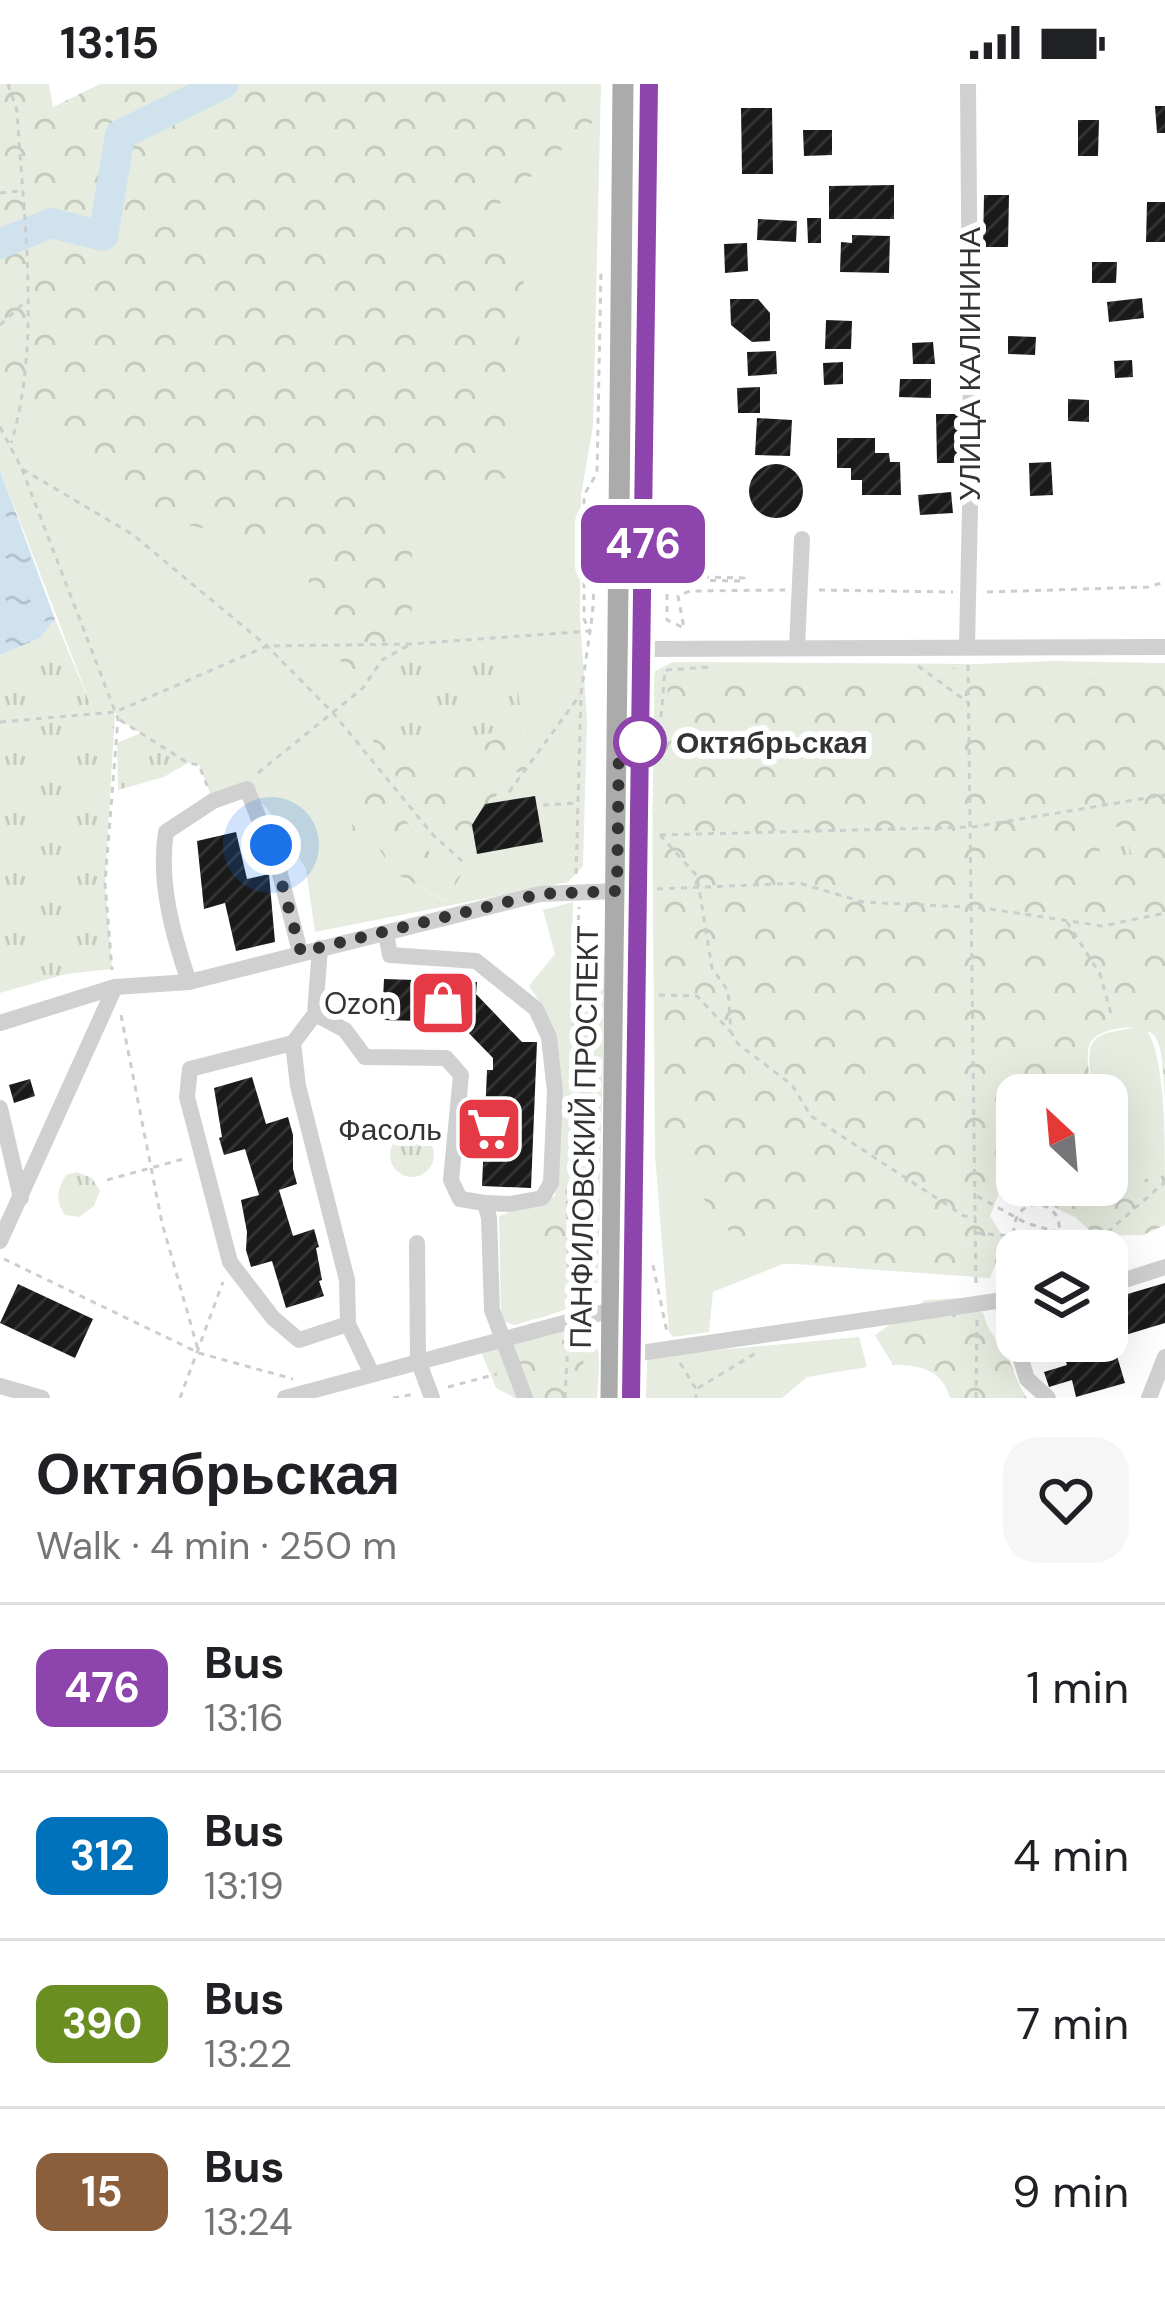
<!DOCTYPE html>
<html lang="en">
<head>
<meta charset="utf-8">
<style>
  body { margin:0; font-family:"DM Sans",sans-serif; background:#f6f6f6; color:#202124; height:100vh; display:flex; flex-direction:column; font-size:45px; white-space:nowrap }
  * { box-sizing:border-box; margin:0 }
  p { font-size:39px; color:#757577 }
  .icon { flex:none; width:66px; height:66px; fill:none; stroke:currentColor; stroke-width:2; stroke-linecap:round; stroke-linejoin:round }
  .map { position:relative; height:1314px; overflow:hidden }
  .side { display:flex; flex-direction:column; background:#fff; flex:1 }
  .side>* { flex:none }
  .badge { padding:0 24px; border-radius:18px; font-size:42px; line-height:78px }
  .needle { width:78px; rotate:334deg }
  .controls { position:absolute; left:996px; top:990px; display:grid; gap:24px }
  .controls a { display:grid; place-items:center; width:132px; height:132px; border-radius:24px; background:#fff; box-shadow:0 12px 48px #0002; font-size:60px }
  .you { position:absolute; width:60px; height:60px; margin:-30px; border:9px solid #fff; border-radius:50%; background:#1a73e8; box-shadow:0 0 0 18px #1a73e833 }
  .map>.badge { position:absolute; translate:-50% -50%; box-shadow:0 0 0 6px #fff }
  .round { display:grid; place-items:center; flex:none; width:126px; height:126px; border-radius:36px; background:#f6f6f6 }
  .headline { display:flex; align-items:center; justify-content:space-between; height:204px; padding:0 36px }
  h1 { font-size:57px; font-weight:800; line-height:90px }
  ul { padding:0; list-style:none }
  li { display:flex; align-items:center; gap:36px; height:168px; padding:0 36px; border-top:3px solid #e0e0e0 }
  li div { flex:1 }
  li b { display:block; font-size:45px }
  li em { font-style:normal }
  li .badge { min-width:132px; font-weight:700; text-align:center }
  .status { display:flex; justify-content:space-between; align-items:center; height:84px; padding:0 60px; background:#fff; direction:ltr }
  .status svg { height:33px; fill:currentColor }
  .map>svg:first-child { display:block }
</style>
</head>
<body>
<div class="status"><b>13:15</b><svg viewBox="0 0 49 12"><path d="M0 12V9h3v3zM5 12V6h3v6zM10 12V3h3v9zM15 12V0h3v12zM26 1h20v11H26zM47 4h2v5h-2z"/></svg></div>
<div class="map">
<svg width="1165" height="1314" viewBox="0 0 1165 1314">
  <defs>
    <pattern id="forest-crowns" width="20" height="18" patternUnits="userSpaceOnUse" patternTransform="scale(3)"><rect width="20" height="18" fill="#e6ecdf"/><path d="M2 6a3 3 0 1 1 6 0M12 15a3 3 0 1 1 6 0" fill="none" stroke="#c6cbc0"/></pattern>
    <pattern id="park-tufts" width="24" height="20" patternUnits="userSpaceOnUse" patternTransform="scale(3)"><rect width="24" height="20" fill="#e6ecdf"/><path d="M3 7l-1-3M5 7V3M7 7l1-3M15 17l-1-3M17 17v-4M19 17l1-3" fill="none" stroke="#c6cbc0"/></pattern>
    <pattern id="water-ripples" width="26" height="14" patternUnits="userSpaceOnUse" patternTransform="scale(3)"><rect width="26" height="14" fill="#cfe2ee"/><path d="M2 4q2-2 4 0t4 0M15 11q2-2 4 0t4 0" fill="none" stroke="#b2c2cd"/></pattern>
    <pattern id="building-hatch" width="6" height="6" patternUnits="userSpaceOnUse" patternTransform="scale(3)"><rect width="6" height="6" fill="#1a1a1a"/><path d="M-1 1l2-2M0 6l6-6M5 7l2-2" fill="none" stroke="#333"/></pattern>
  </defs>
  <rect width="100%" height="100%" fill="#fff"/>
  <!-- grass -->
  <g fill="#e6ecdf" fill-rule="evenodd">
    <path d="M592 0H601L593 342 581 411 580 534 587 636 583 782 568 798 315 848 306 785 267 724 247 706 213 717 199 681 188 679 118 635 115 628 94 629 0 386V299L13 304 106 383 151 434 298 463 331 570 412 461 384 403 524 191 490 128 592 39ZM527 641 521 665 475 750 394 685 370 652 392 668 400 663 429 674 446 691 474 665ZM378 701 434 774 462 788 445 817 393 788 377 761Z"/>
    <path d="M1052 577 1165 579V594L1046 585 1031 591 972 584 764 1157 795 1180H783L713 1208 709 1248 673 1253 669 1248 655 1071 651 589 673 578 977 580Z"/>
    <path d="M573 818 572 871 605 873 598 1197C584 1227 544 1231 515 1241L505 1238 501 1229 499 1132 555 1112C558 1039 575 964 529 902L555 870 543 826ZM581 993 598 996 595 1095 576 1091 575 1005ZM578 1145 593 1156 589 1174 593 1192H570L555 1165Z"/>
    <path d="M1143 943C1165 959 1165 1057 1165 1089L1160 1093 1118 1098 1107 1094V1011H1093C1086 953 1084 950 1143 943Z"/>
    <path d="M581 1241C606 1255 598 1289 597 1314H582L584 1250 533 1310 536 1314H515L496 1304 480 1265Z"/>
    <path d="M859 1253 867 1283 807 1293 782 1314H646L647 1277 652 1272Z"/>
  </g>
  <!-- forest -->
  <g fill="url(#forest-crowns)">
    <path d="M0 0H49L53 23 100 0H592V39L490 128 524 191 509 394 385 403 412 461V558L366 595 331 570 298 463 151 434 106 383 13 304 0 299Z"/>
    <path d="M972 584 1031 591 1046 585 1165 594V1012C1163 995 1164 969 1156 954 1147 937 1094 942 1089 962 1085 976 1091 997 1093 1011H1017V1101H1107V1093L1118 1098 1160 1093 1165 1089V1141L1143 1151 1096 1152 1075 1133 1003 1099 990 1132 1005 1156 990 1194 795 1180 764 1157 736 1156 658 1057 668 589Z"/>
    <path d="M527 640 521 665 526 687 509 689 475 750 436 742 415 721 366 646 392 668 399 662 429 674 446 691 474 665Z"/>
    <path d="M349 697 378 700 434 774 463 788 446 817 393 788 377 761 353 751Z"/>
    <path d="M577 873 596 888 600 912 590 960 581 964 573 952 578 935 594 928C577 910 571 898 577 873Z"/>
    <path d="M581 993 598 995 596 1095 576 1092 575 1005Z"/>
    <path d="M565 1124 578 1145 593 1156C589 1173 594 1189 587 1204L570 1192 555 1165 529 1145Z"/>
    <path d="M964 1214 984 1230C987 1250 1002 1258 1009 1276 1015 1290 1018 1301 1027 1314H950C942 1285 920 1281 893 1281L875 1251 925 1216Z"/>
    <path d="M585 1250 582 1314H536L512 1304 502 1280 542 1269 550 1260Z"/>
  </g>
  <!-- park -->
  <g fill="url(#park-tufts)">
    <path d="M55 535 94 629 115 628 105 799 112 885 66 890 0 909V571L40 554Z"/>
    <path d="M512 563 523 645 393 662 382 580Z"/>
    <path d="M141 649 188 679 164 693 118 706 117 659Z"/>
    <path d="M1125 741 1134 783 1104 789 1096 747Z"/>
    <circle cx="412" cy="1071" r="22"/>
    <path d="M77 1088 92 1094 100 1107 94 1122 79 1133 65 1131C55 1116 57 1106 66 1091Z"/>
  </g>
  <!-- water -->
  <path fill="url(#water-ripples)" d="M0 386 55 535 40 554 0 571Z"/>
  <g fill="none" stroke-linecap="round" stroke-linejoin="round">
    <!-- river -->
    <path stroke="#cfe2ee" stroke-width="30" d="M0 160 51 139 103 152 120 51 223 0"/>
  </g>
  <!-- building -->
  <g fill="url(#building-hatch)">
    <path d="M1155 22H1165V49H1157Z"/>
    <path d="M741 24H772L773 90H742Z"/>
    <path d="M1078 36H1099L1098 72H1078Z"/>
    <path d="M803 46H832V71L804 72Z"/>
    <path d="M894 101V135H829V102Z"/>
    <path d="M984 111H1009L1008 163H983Z"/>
    <path d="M1147 118H1165V158H1146Z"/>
    <path d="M807 134H821V159H808Z"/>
    <path d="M758 135 797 137 796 158 757 156Z"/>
    <path d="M852 151 890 152 889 189 840 188 841 158 852 159Z"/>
    <path d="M747 159 748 187 725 189 724 160Z"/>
    <path d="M1092 178H1117L1116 199H1092Z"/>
    <path d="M1142 214 1144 234 1109 238 1107 218Z"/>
    <path d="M730 215H758L770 229V257L752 258 731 241Z"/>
    <path d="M826 236 852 237 851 265H825Z"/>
    <path d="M1008 252 1036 253 1035 271 1008 270Z"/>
    <path d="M933 258 935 280H913L912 259Z"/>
    <path d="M776 267 777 290 748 292 747 268Z"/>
    <path d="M1132 276 1133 293 1115 294 1114 277Z"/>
    <path d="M843 278V300L824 301 823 279Z"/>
    <path d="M900 295H931V314L899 313Z"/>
    <path d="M760 303V329H738L737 304Z"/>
    <path d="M1068 315 1089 316V338L1068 337Z"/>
    <path d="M936 330H962V379H937Z"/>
    <path d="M757 334 792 336 790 372 755 371Z"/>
    <path d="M837 354H875V369H889L890 378H900L901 411H862V396H851V384H837Z"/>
    <path d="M1051 378 1053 411 1030 412 1029 379Z"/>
    <circle cx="776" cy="407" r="27"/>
    <path d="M951 408 953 429 920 431 918 411Z"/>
    <path d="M535 712 543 758 477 770 472 741 485 720Z"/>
    <path d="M236 748 247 795 269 790 275 858 236 867 225 819 204 825 197 757Z"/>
    <path d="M384 895 477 898 476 910 522 958H537L531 1104 482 1102 487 986H493V974L458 938 382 936Z"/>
    <path d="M252 993 266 1040 288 1033 293 1051V1085L297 1100 279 1106 293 1152 314 1145 319 1163 316 1164 322 1196 319 1197 324 1212 286 1224 272 1177 251 1183 246 1166 247 1148 241 1116 259 1111 245 1065 224 1071 219 1054 222 1053 214 1004Z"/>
    <path d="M30 995 35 1012 14 1019 9 1001Z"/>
    <path d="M1165 1199V1239L1112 1255 1125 1299 1076 1313 1072 1296 1049 1303 1044 1288 1067 1281 1063 1268 1050 1272 1046 1257H1107V1216Z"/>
    <path d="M18 1200 93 1235 75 1274 0 1239Z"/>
  </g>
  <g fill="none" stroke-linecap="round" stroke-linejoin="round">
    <!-- path -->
    <g stroke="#cdcdcd" stroke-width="3" stroke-dasharray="6 6" stroke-linecap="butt">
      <path d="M8 0 17 27C23 130 42 260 11 359"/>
      <path d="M0 109 20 107"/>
      <path d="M0 241 25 218"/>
      <path d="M0 343 22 385 132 450 267 562 333 629 434 752 462 777"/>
      <path d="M22 385 118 635 105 799 112 886"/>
      <path d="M674 496 744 497V494L667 492V536L684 544 678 512 690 507 785 506"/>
      <path d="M819 506 953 508"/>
      <path d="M987 508 1148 503 1165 498"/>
      <path d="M968 581 976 1201"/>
      <path d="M918 582 969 619"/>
      <path d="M661 633 665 586 710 583"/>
      <path d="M120 636 188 679 199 681 208 704"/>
      <path d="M0 638 115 628 267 562 410 560 590 547C597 508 592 465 591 424H595V491L586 490"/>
      <path d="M258 689 363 604 382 576 409 561"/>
      <path d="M509 708 580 611"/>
      <path d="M543 721 577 719"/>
      <path d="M660 751 697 792 712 884 728 907 731 948 738 960 792 1001 811 1032 964 1132 976 1133"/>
      <path d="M660 751 973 743 1165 711"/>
      <path d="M576 790 581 610 590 547 584 535V411L597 389 601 187"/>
      <path d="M657 805 799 799 863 818 984 824 1102 842 1165 829"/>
      <path d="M1067 838 1100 890 1112 933"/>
      <path d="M659 911 697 912 730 947"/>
      <path d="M121 931 162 1139 199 1269"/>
      <path d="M571 993 579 823"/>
      <path d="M107 1096 187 1074"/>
      <path d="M567 1105 569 1221"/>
      <path d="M977 1112 1026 1139 1095 1159 1165 1098"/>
      <path d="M976 1149 1012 1152"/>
      <path d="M1030 1167 1014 1152C1010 1107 1069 1112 1058 1155L1042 1167"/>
      <path d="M4 1175 199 1269 293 1295"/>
      <path d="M653 1181 667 1248"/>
      <path d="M680 1279 696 1305V1314"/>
      <path d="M448 1303 497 1290"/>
      <path d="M698 1304 756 1269"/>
      <path d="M180 1314 223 1198"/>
      <path d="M393 1314 415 1310"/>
      <path d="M565 1314 568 1255"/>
      <path d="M976 1314 977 1234"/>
    </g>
    <!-- minor -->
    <g stroke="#d0d0d0" stroke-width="16">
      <path d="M967 561 971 379 968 0"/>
      <path d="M797 563 802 455"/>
      <path d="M641 565 1165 563"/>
      <path d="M386 849 390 871 476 877 536 925 549 953 555 1008 551 1099 542 1114 510 1120 485 1119"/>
      <path d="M320 864 315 930 293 959 298 1002 347 1196 348 1240 371 1288"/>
      <path d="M189 898C173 851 158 798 166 748L213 717 247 705 279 786 300 868"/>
      <path d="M315 930 345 946 365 973 446 974 461 991 451 1096 460 1115 485 1119 489 1134 492 1226 525 1314"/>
      <path d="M0 939 115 903"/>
      <path d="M293 959 190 985 187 1013 230 1178 273 1234 299 1256 348 1240"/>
      <path d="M0 1024 21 1114"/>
      <path d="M0 1157 115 903 189 898 540 810 617 807"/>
      <path d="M417 1159 418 1276 432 1314"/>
      <path d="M1107 1190 1125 1196 1165 1183"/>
      <path d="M1004 1219 1027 1295 1048 1314"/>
      <path d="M633 1270 1017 1214"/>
      <path d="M0 1302 42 1314"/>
      <path d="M285 1314 612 1226"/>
      <path d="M1149 1314 1165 1273"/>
    </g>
    <!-- major -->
    <g stroke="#ababab" stroke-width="21">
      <path d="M611 1314 623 0"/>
      <path d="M632 1314 649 0"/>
    </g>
  </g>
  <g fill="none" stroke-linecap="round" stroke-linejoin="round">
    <!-- line casing -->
    <g stroke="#fff" stroke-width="27">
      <path id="line" d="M631 1314 649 0"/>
    </g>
    <!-- line -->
    <use href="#line" stroke="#8e44ad" stroke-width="18"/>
    <!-- walk -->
    <path stroke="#333" stroke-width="12" stroke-dasharray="0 21.6" d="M271 761 301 868 540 810 617 807 619 658H640"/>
  </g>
  <!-- icons -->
  <defs>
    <g id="shop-square" transform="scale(3.45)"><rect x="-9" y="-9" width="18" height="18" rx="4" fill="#e63946" stroke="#fff"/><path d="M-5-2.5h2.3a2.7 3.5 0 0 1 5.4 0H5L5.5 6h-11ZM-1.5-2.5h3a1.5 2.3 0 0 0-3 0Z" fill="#fff"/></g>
    <g id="supermarket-square" transform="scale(3.45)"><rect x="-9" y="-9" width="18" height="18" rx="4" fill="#e63946" stroke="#fff"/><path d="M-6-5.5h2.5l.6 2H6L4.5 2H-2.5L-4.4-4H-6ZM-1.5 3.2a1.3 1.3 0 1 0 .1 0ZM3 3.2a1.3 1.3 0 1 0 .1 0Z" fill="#fff"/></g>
  </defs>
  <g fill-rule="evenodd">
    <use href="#shop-square" x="443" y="919"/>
    <use href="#supermarket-square" x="489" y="1045"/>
  </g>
  <!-- markers -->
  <circle fill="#fff" stroke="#8e44ad" stroke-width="6" cx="640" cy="658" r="24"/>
  <g text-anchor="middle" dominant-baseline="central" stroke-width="12" stroke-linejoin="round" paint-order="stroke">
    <!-- street labels -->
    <g font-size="30" fill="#333" stroke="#fff">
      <text transform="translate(969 280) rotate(-90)">УЛИЦА КАЛИНИНА</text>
      <text transform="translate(584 1053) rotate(-89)">ПАНФИЛОВСКИЙ ПРОСПЕКТ</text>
    </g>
    <!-- stop labels -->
    <g font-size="30" font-weight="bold" fill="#333" stroke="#fff" text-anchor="start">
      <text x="676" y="658">Октябрьская</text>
    </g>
    <!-- poi labels -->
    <g font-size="30" fill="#333" stroke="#fff" text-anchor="end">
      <text x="396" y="919">Ozon</text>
      <text x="442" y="1045">Фасоль</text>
    </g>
  </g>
</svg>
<div class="controls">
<a><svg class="needle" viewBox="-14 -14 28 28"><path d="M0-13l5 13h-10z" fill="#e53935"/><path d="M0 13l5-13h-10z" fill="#757577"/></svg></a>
<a><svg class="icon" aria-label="layers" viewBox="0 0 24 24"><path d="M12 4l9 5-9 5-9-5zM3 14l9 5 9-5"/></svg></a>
</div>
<div class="you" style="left:271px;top:761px"></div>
<b class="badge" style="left:643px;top:460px;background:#8e44ad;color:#fff">476</b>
</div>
<section class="side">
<div class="headline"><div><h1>Октябрьская</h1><p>Walk · 4 min · 250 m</p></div><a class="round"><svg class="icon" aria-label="heart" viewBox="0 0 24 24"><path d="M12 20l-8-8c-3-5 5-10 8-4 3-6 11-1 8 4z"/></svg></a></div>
<ul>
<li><span class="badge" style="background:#8e44ad;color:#fff">476</span><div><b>Bus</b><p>13:16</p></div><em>1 min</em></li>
<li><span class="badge" style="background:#0072bc;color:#fff">312</span><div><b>Bus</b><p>13:19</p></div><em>4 min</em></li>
<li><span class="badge" style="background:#6b8e23;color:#fff">390</span><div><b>Bus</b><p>13:22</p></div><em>7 min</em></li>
<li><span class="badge" style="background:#8b5e3c;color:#fff">15</span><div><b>Bus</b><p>13:24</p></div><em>9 min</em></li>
</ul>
</section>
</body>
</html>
